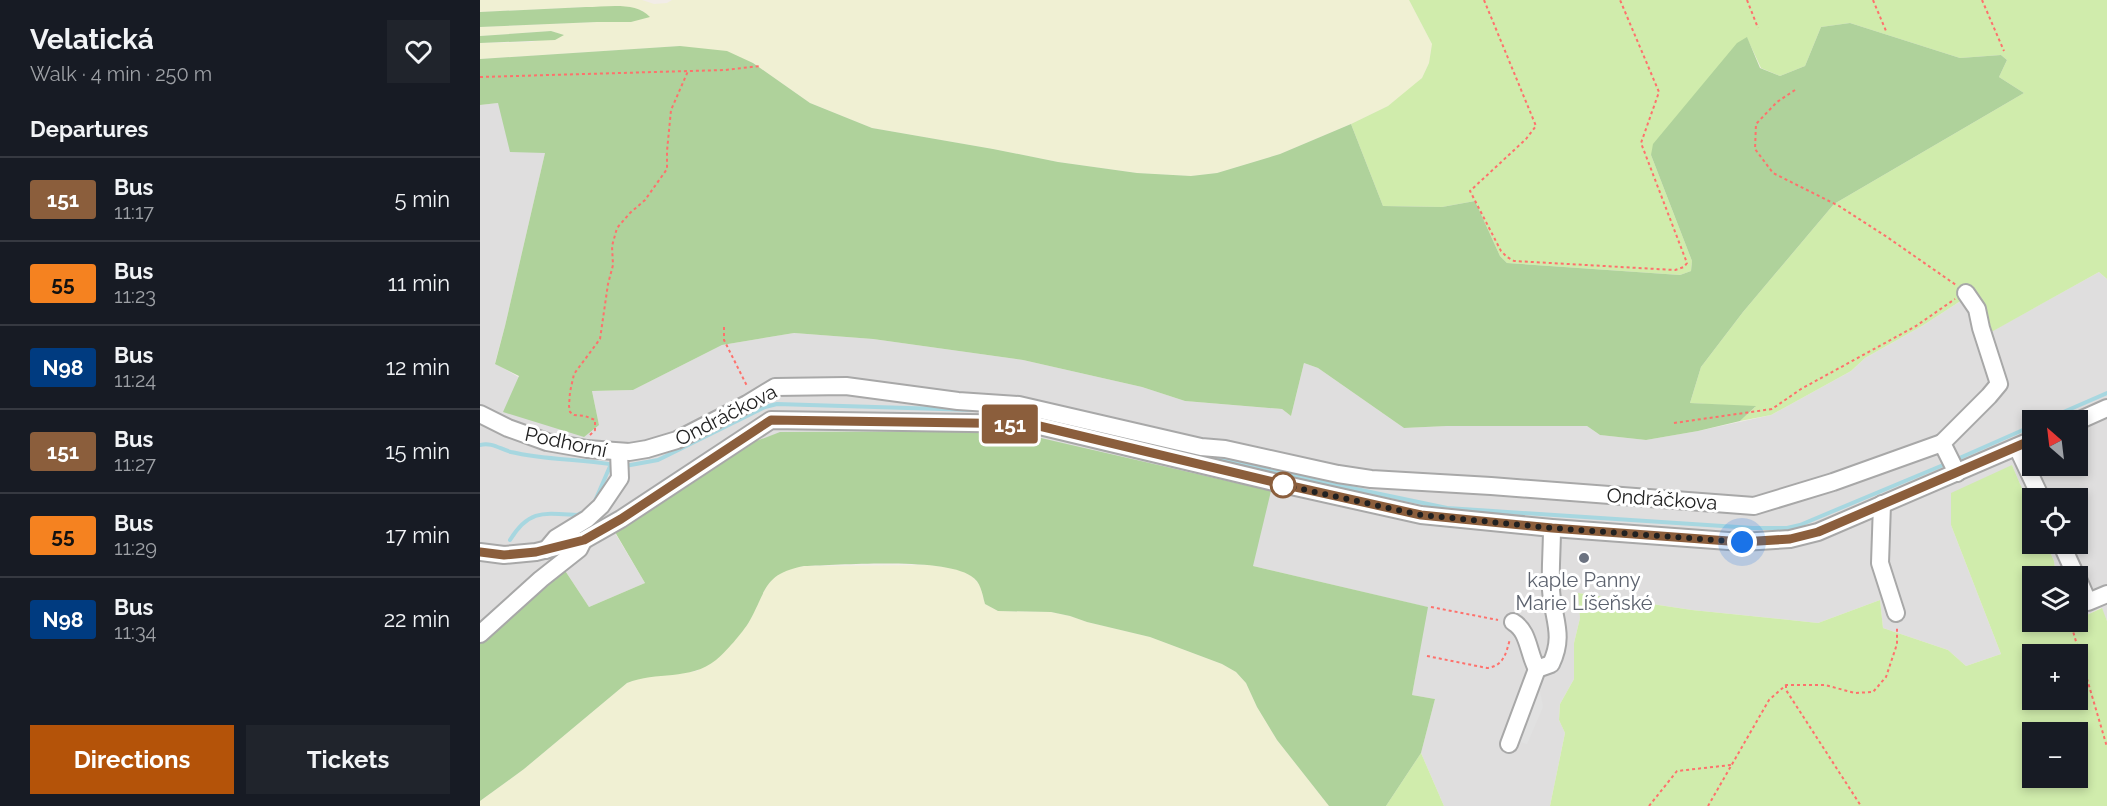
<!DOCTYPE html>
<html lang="en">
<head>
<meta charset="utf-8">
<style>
  body { margin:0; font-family:Raleway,sans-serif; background:#20242c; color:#f1f3f6; height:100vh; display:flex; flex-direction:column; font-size:22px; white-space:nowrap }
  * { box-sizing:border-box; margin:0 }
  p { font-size:20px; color:#9ea1a6 }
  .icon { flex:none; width:33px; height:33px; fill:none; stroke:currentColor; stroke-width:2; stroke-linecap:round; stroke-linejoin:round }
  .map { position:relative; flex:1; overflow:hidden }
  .drawer { display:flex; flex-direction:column; background:#171b24; width:480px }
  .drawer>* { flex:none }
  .badge { padding:0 12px; border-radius:4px; font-size:21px; line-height:39px }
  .needle { width:39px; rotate:332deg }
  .fabs { position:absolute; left:1542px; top:410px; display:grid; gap:12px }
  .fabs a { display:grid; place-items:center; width:66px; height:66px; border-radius:0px; background:#171b24; box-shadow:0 3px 9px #0003; font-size:30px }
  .you { position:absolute; width:30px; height:30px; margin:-15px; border:4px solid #fff; border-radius:50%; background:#1a73e8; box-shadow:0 0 0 9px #1a73e833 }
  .map>.badge { position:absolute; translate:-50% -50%; box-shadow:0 0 0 3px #fff }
  h2 { padding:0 30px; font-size:22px; line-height:54px }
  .round { display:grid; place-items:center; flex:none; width:63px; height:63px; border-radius:0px; background:#20242c }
  .head { display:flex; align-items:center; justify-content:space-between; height:102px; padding:0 30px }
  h1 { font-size:28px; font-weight:700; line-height:45px }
  .button { display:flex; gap:12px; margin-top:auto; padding:12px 30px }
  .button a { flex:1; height:69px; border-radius:0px; background:#b45309; color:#fff; font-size:24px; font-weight:700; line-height:69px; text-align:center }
  .button a+a { background:#20242c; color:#f1f3f6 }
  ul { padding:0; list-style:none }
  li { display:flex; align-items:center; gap:18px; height:84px; padding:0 30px; border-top:2px solid #363941 }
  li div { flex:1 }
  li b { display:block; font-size:22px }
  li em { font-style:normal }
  li .badge { min-width:66px; font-weight:700; text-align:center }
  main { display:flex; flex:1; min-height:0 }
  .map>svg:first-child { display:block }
</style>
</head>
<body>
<main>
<section class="drawer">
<div class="head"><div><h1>Velatická</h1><p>Walk · 4 min · 250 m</p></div><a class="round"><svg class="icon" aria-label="heart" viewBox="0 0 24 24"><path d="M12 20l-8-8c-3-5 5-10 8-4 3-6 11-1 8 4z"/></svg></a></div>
<h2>Departures</h2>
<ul>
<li><span class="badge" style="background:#8b5e3c;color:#fff">151</span><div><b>Bus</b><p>11:17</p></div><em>5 min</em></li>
<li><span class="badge" style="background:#f58220;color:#111">55</span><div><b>Bus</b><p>11:23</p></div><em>11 min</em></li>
<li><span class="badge" style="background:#003b80;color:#fff">N98</span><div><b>Bus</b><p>11:24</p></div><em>12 min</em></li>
<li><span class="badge" style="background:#8b5e3c;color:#fff">151</span><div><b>Bus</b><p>11:27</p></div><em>15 min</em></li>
<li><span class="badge" style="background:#f58220;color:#111">55</span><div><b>Bus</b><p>11:29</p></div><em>17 min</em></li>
<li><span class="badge" style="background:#003b80;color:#fff">N98</span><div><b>Bus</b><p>11:34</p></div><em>22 min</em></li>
</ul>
<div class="button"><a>Directions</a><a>Tickets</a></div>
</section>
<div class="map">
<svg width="1627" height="806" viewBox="0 0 1627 806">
  <rect width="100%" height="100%" fill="#f2ede7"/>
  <!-- residential -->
  <path fill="#dfdede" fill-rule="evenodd" d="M18 103 65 153 25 326 15 363 119 425 112 391 153 390 242 345 314 333 393 339 543 360 662 387 705 401 802 409 811 416 824 363 838 368 924 428 967 426H1107L1120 435 1166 440 1218 431 1291 415 1371 371 1385 358 1442 326 1482 300 1507 334 1619 272 1627 279V621L1621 608 1598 619V576H1576L1574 561 1566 543H1598V498H1552V512L1532 465 1471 525 1521 654 1486 666 1468 650 1403 628 1400 600 1338 623 1212 610 1099 593 1100 618 1094 643V679L1080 704 1079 720 1085 733 1070 806H964L941 753 955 699 932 695 947 607 773 566 135 533 165 583 109 607 82 566 0 637V105ZM1552 420H1598V465H1552Z"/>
  <!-- farmland -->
  <g fill="#f0f0d3">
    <path d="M0 0H162L174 4 187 3 192 0H929L952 44 949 63 942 78 933 87 908 106 871 124 800 154 737 173 711 176 657 173 578 162 513 149 392 128 330 103 273 63 200 46 0 59V43L51 42 83 35 71 31 0 36V27L117 22H151L164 11 148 7H106L0 12Z"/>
    <path d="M451 565 481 570 492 576 500 585 505 604 518 611 571 612 590 616 607 622 670 637 742 664 756 672 766 683 777 707 797 740 849 806H0V801L44 769 147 683 162 677 217 671 268 624 286 587 297 574 306 569 324 566Z"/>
  </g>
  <!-- grass -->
  <g fill="#d0ecac" fill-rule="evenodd">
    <path d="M929 0H1627V279L1619 272 1506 335 1482 300 1442 326 1385 358 1371 371 1291 415 1260 421 1275 407 1210 403 1221 367 1263 312 1354 204 1544 93 1519 77 1527 60 1521 55 1480 58 1370 23 1341 27 1325 66 1300 76 1281 68 1267 38 1171 155 1212 261 1211 271 1200 275 1027 263 1020 256 995 201 962 207 903 206 871 124 908 106 942 78 949 63 952 44Z"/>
    <path d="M1532 465 1552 512V543H1566L1574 561 1576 576H1552V621H1584L1587 631 1592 621H1598V619L1622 608 1627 621V806H1070L1085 733 1079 720 1080 704 1094 679V643L1100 618 1098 593 1212 610 1338 623 1400 600 1403 628 1468 650 1486 666 1521 654 1471 525V493ZM1552 654H1598V699H1552ZM1552 732H1598V777H1552Z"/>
    <path d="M941 753 964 806H906Z"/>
  </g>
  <!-- forest -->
  <g fill="#afd29b">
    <path d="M106 7C126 7 156 1 170 17L151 22H117L0 27V12Z"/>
    <path d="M1370 23 1480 58 1521 55 1527 60 1519 77 1544 93 1354 204 1263 312 1221 367 1210 403 1276 406 1260 421 1218 431 1166 440 1120 435 1107 426H967L924 428 838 368 824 363 811 416 802 409 705 401 662 387 543 360 393 339 314 333 242 345 153 390 112 391 119 425 104 437 23 412 39 376 15 364 25 326 65 153 30 152 18 103 0 105V59L200 46 247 51 273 63 330 103 392 128 513 149 578 162 657 173 711 176 737 173 800 154 871 124 903 206 962 207 995 201 1020 256 1027 263 1200 275 1211 271 1212 261 1171 155 1173 144 1257 43 1267 37 1280 68 1300 76 1325 66 1341 27Z"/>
    <path d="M71 31 84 35 75 40 0 43V36Z"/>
    <path d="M531 431 791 491 773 566 948 607 932 695 955 699 941 753 906 806H849L797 740 777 707 766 683 756 672 742 664 670 637 607 622 590 616 571 612 518 611 505 604C502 593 501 582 491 576 463 557 361 565 324 566 283 574 287 590 269 622 263 632 245 653 236 660 210 681 176 671 147 683L44 769 0 801V637L82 566 109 607 165 583 135 532 266 445 300 432Z"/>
  </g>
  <!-- parking -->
  <path fill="#e1e1e1" d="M1059 686 1063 707 1047 744 1027 737Z"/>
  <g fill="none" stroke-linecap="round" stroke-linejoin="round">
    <!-- stream -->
    <g stroke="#a7d7e0" stroke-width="4">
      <path d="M527 412 549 416"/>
      <path d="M1565 420 1627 393"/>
      <path d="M0 445C12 442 20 449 31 452 65 460 100 459 135 465"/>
      <path d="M724 455 809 475 967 508 1273 528H1307L1320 525 1468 463"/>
      <path d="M1475 460 1552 426"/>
      <path d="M145 466 178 460 285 407 297 404 493 410"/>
      <path d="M115 501 131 464"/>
      <path d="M30 540C49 509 64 513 97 515L101 513"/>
    </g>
    <!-- minor casing -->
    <g stroke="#a8a8a8" stroke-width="20">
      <g id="minor">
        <path d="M0 414 28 428 67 442 107 449 149 452 167 449 197 440 267 404 295 387 366 386 478 401 539 405 721 447 745 449 858 474 891 479 1011 486 1274 506 1353 482 1462 443"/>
        <path d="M1598 421 1627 408"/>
        <path d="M1537 447 1561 498"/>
        <path d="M1477 473 1462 443 1509 396 1519 384 1501 328 1497 309 1486 293"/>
        <path d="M1402 504 1400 563 1416 613"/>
        <path d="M1581 543 1596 576"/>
        <path d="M66 550 76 538 107 519 121 506 140 478 139 452"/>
        <path d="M0 552 24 555 56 552 104 540 141 519 291 420 551 424 802 484 941 515 1072 528 1262 542 1310 539 1338 532 1552 440"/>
        <path d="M1598 579 1608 602 1627 594"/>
        <path d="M1033 622C1049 631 1048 653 1057 669"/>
        <path d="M0 634 61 579 99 549 103 541"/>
        <path d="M1057 669 1071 664C1085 635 1073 619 1071 590 1070 570 1072 549 1072 528"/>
        <path d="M1029 744 1057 669"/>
      </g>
    </g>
    <!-- path -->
    <g stroke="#fe716c" stroke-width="2" stroke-dasharray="3 3" stroke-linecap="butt">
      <path d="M1004 0 1056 126 1046 139 990 191 1021 251 1027 257 1034 261 1195 270 1204 267 1207 263 1161 143 1179 92 1140 0"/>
      <path d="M1267 0 1278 28"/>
      <path d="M1393 0 1406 31"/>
      <path d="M1502 0 1524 51"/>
      <path d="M0 77 245 70 280 66"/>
      <path d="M1315 90 1297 102 1276 124 1275 149 1293 173 1359 206 1407 237 1476 285"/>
      <path d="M244 327V340L267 386"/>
      <path d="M1194 423 1292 409 1321 389 1436 326 1475 299"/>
      <path d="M110 435 115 430V420L105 416 94 415 90 412 89 406 90 392 94 374 120 339 128 284 133 265 132 246 137 228 150 213 165 200 187 169V151L191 110 208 71"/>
      <path d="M951 607 1018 620"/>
      <path d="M1590 621 1627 747"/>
      <path d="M947 656 1007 668C1024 666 1026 653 1030 639"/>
      <path d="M1306 685V690L1381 806"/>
      <path d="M1169 806 1197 771 1251 765"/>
      <path d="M1228 806 1289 700 1306 685H1345L1375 693 1393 692 1406 677 1417 644V628"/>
    </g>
    <!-- minor -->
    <use href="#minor" stroke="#fff" stroke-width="16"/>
  </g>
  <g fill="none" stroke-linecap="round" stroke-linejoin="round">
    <!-- line casing -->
    <g stroke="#fff" stroke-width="14">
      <path id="line" d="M0 552 24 555 56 552 104 540 141 519 291 420 551 424 802 484 941 515 1072 528 1262 542 1310 539 1338 532 1552 440"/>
    </g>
    <!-- line -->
    <use href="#line" stroke="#8b5e3c" stroke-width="9"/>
    <!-- walk -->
    <path stroke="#212121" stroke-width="6" stroke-dasharray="0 10.8" d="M803 485 941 515 1072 528 1262 542"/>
  </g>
  <!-- markers -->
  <circle fill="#fff" stroke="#8b5e3c" stroke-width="3" cx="803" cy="485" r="12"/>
  <circle fill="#6b7280" stroke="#fff" stroke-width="2" cx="1104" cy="558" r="6"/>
  <g text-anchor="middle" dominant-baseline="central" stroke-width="6" stroke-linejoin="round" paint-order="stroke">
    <!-- street labels -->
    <g font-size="20" fill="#212121" stroke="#fff">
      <text transform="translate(246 415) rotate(-27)">Ondráčkova</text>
      <text transform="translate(86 442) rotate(12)">Podhorní</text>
      <text transform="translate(1182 499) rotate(4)">Ondráčkova</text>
    </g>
    <!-- worship labels -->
    <g font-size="20" fill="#5b616d" stroke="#fff">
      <text x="1104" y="580">kaple Panny<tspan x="1104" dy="23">Marie Líšeňské</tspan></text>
    </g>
  </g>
</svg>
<div class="fabs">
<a><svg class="needle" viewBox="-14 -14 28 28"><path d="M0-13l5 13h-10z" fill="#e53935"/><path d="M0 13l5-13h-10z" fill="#9ea1a6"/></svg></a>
<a><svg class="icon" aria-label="locate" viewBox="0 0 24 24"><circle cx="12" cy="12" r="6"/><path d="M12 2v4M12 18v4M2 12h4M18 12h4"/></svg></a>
<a><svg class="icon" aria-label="layers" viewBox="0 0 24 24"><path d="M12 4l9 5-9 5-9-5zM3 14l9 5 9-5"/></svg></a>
<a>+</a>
<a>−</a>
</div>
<div class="you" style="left:1262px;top:542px"></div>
<b class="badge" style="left:530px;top:424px;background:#8b5e3c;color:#fff">151</b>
</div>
</main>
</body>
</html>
